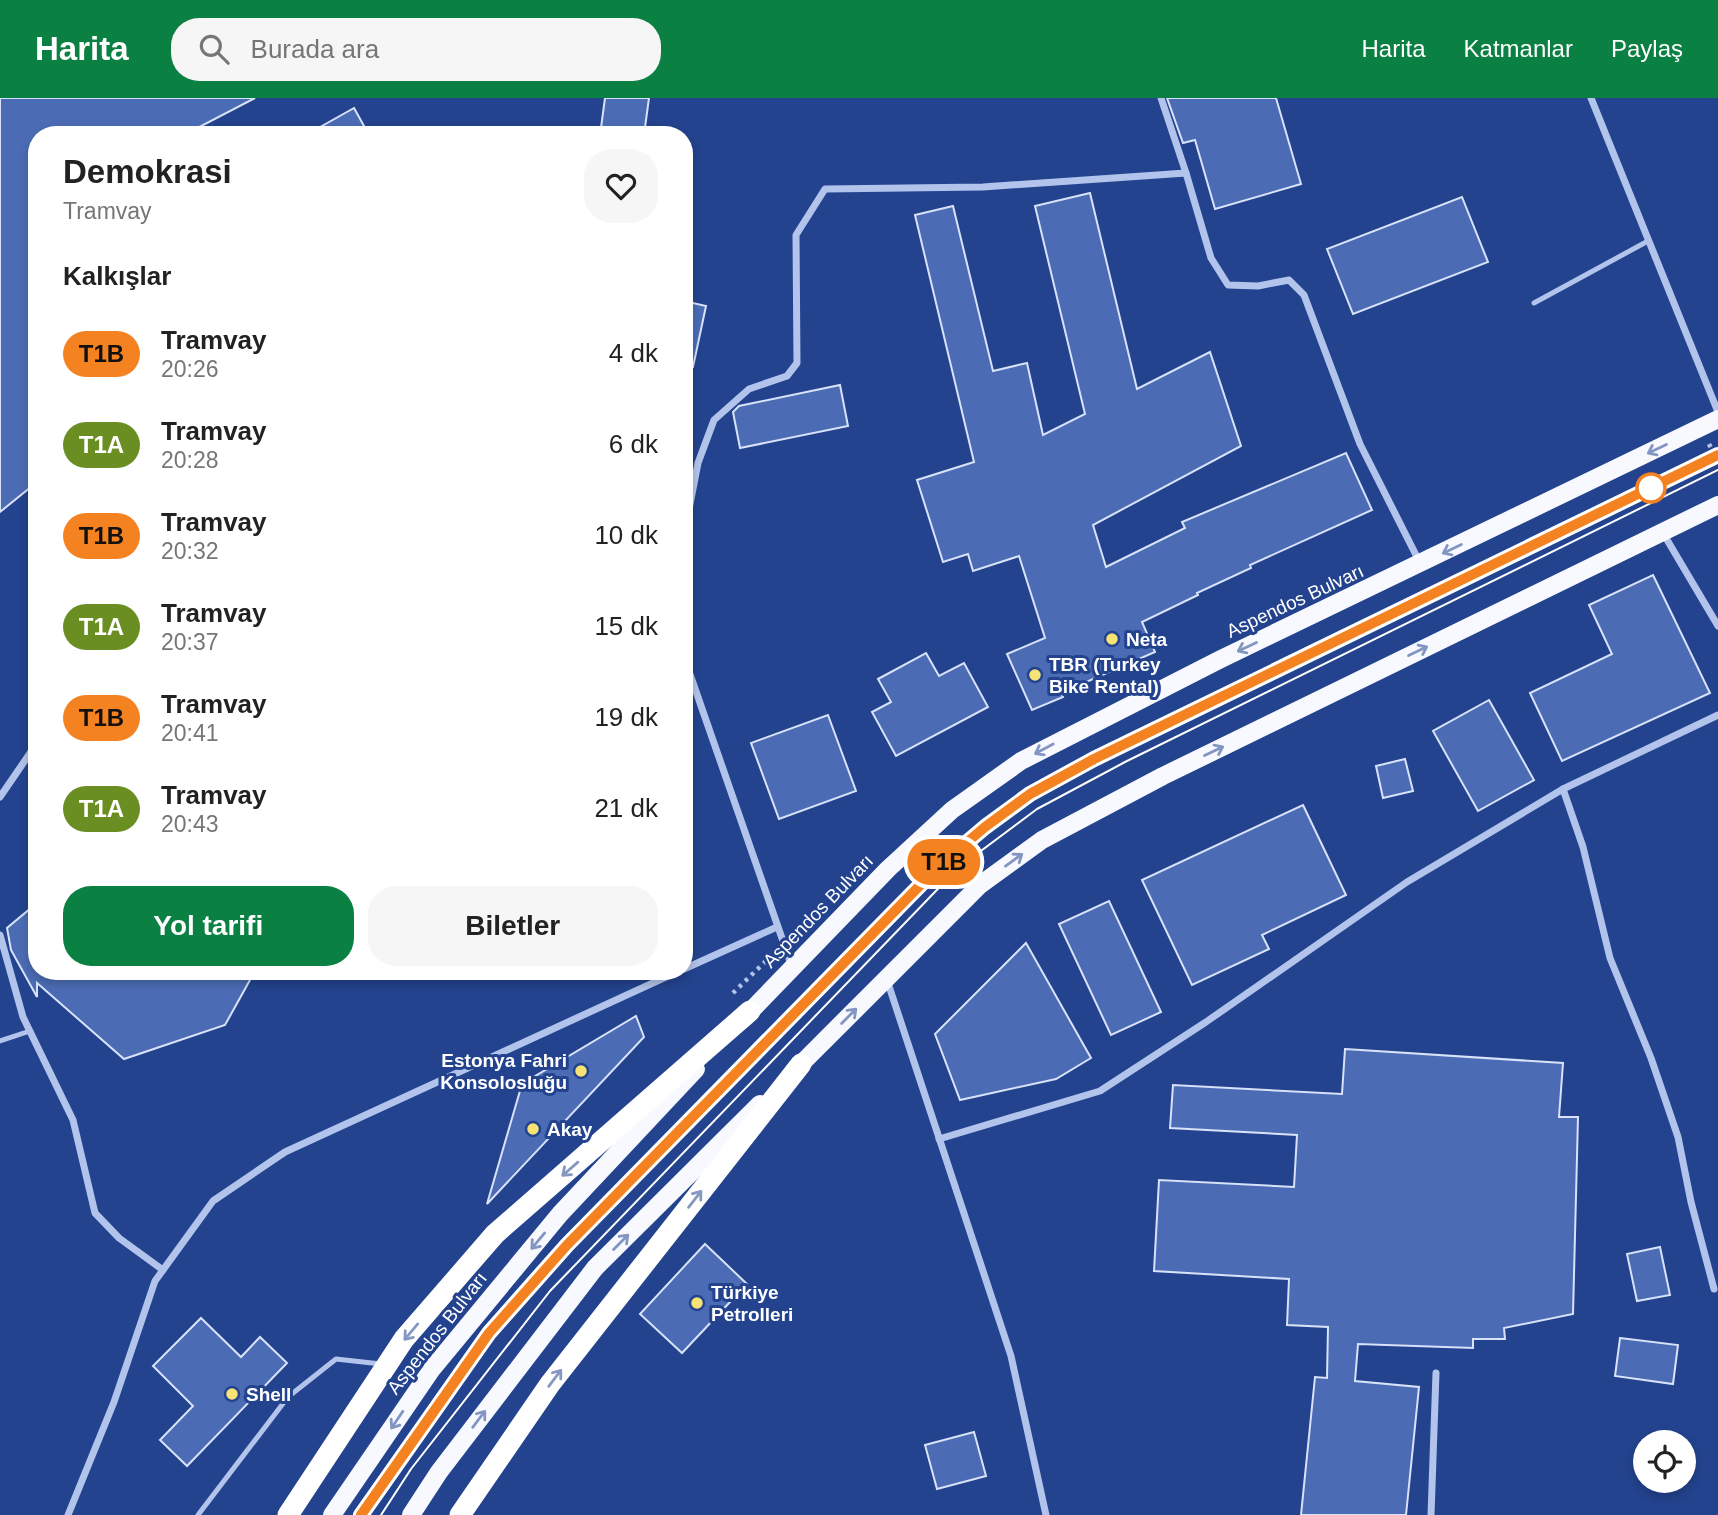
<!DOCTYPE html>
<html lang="tr">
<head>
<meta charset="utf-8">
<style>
  body { margin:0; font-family:Helvetica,sans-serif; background:#f6f6f6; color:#222; height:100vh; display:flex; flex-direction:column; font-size:26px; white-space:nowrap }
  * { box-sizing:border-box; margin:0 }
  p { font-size:23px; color:#767676 }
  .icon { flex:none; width:38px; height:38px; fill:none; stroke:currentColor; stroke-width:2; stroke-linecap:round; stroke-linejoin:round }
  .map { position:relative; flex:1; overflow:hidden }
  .details { position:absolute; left:28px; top:28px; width:665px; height:854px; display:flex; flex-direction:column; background:#fff; border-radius:28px; box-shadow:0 4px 10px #0003 }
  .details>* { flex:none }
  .badge { padding:0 14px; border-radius:23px; font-size:24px; line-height:46px }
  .tools { position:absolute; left:1633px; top:1332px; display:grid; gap:14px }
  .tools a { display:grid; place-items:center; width:63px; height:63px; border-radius:50%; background:#fff; box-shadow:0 4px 10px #0003; font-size:35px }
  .map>.badge { position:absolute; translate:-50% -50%; box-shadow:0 0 0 4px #fff }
  h2 { padding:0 35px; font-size:26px; line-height:63px }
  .round { display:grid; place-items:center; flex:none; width:74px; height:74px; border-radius:28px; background:#f6f6f6 }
  .head { display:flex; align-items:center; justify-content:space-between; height:119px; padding:0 35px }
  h1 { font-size:33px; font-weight:700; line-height:52px }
  .action { display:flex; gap:14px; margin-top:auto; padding:14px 35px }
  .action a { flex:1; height:80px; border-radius:28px; background:#0b8043; color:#fff; font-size:28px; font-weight:700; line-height:80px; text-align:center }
  .action a+a { background:#f6f6f6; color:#222 }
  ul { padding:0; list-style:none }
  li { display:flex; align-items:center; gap:21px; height:91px; padding:0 35px }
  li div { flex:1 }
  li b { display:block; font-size:26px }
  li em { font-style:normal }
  li .badge { min-width:77px; font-weight:700; text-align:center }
  header { display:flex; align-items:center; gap:42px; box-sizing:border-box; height:98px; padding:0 35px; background:#0b8043; color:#fff }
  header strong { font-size:33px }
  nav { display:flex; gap:38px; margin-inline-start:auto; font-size:24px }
  .search { width:490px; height:63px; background:#f6f6f6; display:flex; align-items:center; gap:18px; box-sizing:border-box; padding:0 24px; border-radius:28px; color:#767676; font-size:26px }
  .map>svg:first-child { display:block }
</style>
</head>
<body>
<header>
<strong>Harita</strong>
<div class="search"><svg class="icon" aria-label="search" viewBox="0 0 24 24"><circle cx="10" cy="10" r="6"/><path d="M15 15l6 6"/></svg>Burada ara</div>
<nav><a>Harita</a><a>Katmanlar</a><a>Paylaş</a></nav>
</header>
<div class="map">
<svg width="1718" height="1417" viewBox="0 0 1718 1417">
  <rect width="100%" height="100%" fill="#23438e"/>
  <!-- building -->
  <g fill="#4b6cb5" stroke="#d8e2f9" stroke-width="2">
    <path d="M0 0H255L184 37H37V384L0 414Z"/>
    <path d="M605 0H649L644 37H600Z"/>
    <path d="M1167 0H1276L1301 86 1215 111 1195 42 1183 45Z"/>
    <path d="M354 10 369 37H306Z"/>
    <path d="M1090 95 1137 291 1210 254 1241 348 1093 427 1106 469 1185 430 1182 424 1346 355 1372 412 1250 467 1251 470 1197 495 1198 497 1142 524 1155 554 1061 595 1063 599 1032 612 1007 556 1045 540 1019 458 973 473 968 456 943 464 917 382 974 364 915 117 953 108 993 273 1027 265 1043 337 1085 316 1035 108Z"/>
    <path d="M1462 99 1488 164 1353 216 1327 151Z"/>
    <path d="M684 203 706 208 693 269 684 268Z"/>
    <path d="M840 287 848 328 740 350 733 314 739 308Z"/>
    <path d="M1653 477 1710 595 1562 663 1530 595 1612 556 1589 507Z"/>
    <path d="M926 555 939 578 964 565 988 609 896 658 872 614 891 604 878 581Z"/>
    <path d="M1489 602 1534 682 1478 713 1433 633Z"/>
    <path d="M828 617 856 693 779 721 751 645Z"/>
    <path d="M1405 661 1413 693 1383 700 1376 668Z"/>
    <path d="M1303 707 1346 797 1262 837 1269 851 1192 887 1142 782Z"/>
    <path d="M1109 803 1161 914 1111 937 1059 826Z"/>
    <path d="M37 805V873H255L225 927 124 961 37 885V899L11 852 7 830Z"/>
    <path d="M1026 845 1091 960 1056 981 960 1002 935 936Z"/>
    <path d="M636 918 644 939 487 1106 522 986Z"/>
    <path d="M1345 951 1563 965 1559 1019H1578L1573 1216 1504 1230 1505 1241H1473V1250L1358 1246 1355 1283 1419 1289 1406 1417H1301L1315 1279 1327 1280 1328 1229 1287 1227 1289 1181 1154 1173 1159 1082 1294 1089 1297 1037 1170 1030 1173 987 1342 996Z"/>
    <path d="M705 1146 747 1186 682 1255 640 1216Z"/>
    <path d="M1660 1149 1670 1197 1637 1203 1627 1156Z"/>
    <path d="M201 1220 241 1259 260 1239 287 1265 187 1368 160 1342 193 1308 153 1268Z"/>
    <path d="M1620 1240 1678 1247 1673 1286 1615 1278Z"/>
    <path d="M974 1334 986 1378 937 1391 925 1347Z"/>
  </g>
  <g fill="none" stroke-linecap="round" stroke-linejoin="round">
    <!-- path -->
    <g stroke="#b3c4ec" stroke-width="4.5" stroke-dasharray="3.5 5" stroke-linecap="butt">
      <path d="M1709 346 1718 364"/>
      <path d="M733 895 772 857"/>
    </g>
    <!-- lane -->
    <g stroke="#b3c4ec" stroke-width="5">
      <path d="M1534 205 1648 143"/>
      <path d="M0 943 30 933"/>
      <path d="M198 1417 288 1299 336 1261 381 1266"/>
    </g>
    <!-- street -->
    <g stroke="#b3c4ec" stroke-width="7">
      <path d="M1161 0 1186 75"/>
      <path d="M1591 0 1718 314"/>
      <path d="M1663 435 1718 528"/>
      <path d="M684 437 698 365 714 322 749 291 787 278 797 265 796 137 825 91 983 89 1186 75 1211 160 1228 187 1258 188 1289 182 1304 197 1360 346 1419 463"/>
      <path d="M684 559 792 869"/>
      <path d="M0 699 37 645"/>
      <path d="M0 837 23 919 73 1022 95 1115 119 1140 163 1172"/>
      <path d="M684 871 777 829"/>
      <path d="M887 882 1011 1258 1046 1417"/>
      <path d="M939 1041 1100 993 1206 924 1407 784 1563 691"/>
      <path d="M1714 1191 1691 1104 1678 1039 1651 960 1610 860 1583 749 1563 691 1718 617"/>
      <path d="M68 1417 114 1304 155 1183 213 1103 285 1054 679 873"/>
      <path d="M1431 1417 1436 1275"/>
    </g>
    <!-- primary -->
    <g stroke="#f8f9ff" stroke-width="18">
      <path d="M742 922 888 771 952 712 1021 663 1221 561 1718 321"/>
      <path d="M793 974 980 787 1042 742 1163 678 1718 407"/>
      <path d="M332 1417 432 1271 560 1116 696 971"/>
      <path d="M411 1417 439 1374 595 1170 760 1006"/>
    </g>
    <!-- highway -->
    <g stroke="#fff" stroke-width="21">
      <path d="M288 1417 404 1241 495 1136 750 913"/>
      <path d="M460 1417 550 1286 801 966"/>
    </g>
    <!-- tram -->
    <g stroke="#fff" stroke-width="2">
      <path d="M361 1417 489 1235 567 1147 939 768 984 729 1030 696 1094 661 1718 357"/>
      <path d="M381 1417 411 1371 550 1193 958 770 1037 711 1125 664 1718 372"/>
    </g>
  </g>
  <!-- one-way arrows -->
  <defs><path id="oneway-shaft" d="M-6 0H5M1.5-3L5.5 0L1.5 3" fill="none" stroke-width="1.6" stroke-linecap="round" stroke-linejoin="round" transform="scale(1.75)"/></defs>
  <g stroke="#8395c1">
    <use href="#oneway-shaft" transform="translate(1657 351) rotate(154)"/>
    <use href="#oneway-shaft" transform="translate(1452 451) rotate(154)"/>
    <use href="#oneway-shaft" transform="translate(1247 549) rotate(155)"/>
    <use href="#oneway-shaft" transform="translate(1418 553) rotate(-26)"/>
    <use href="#oneway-shaft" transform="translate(1044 651) rotate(152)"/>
    <use href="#oneway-shaft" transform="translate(1214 653) rotate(-26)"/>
    <use href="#oneway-shaft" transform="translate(1014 762) rotate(-36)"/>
    <use href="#oneway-shaft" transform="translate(849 918) rotate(-45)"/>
    <use href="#oneway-shaft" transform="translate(538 1143) rotate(130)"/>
    <use href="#oneway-shaft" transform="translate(621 1144) rotate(-45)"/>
    <use href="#oneway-shaft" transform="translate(479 1321) rotate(-53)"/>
    <use href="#oneway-shaft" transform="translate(397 1322) rotate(124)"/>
  </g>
  <g stroke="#8698c1">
    <use href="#oneway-shaft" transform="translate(570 1071) rotate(139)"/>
    <use href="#oneway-shaft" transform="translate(695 1101) rotate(-52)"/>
    <use href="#oneway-shaft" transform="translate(411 1234) rotate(130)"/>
    <use href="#oneway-shaft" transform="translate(555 1280) rotate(-53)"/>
  </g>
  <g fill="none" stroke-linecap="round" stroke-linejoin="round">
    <!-- line casing -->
    <g stroke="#fff" stroke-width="16">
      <path id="line" d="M361 1417 489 1235 567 1147 939 768 985 729 1030 696 1094 661 1718 357"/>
    </g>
    <!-- line -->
    <use href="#line" stroke="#f58220" stroke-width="10"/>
  </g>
  <!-- markers -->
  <circle fill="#fff" stroke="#f58220" stroke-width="3.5" cx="1651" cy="390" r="14"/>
  <g fill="#f7e375" stroke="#23438e" stroke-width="2.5">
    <circle cx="1112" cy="541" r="7"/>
    <circle cx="1035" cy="577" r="7"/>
    <circle cx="581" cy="973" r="7"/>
    <circle cx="533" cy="1031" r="7"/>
    <circle cx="697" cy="1205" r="7"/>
    <circle cx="232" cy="1296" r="7"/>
  </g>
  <g text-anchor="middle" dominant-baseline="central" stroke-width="6" stroke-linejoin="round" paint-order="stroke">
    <!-- street labels -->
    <g font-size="19" fill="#fff" stroke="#23438e">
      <text transform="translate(1295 503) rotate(-25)">Aspendos Bulvarı</text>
      <text transform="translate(818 813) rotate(-46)">Aspendos Bulvarı</text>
      <text transform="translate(437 1235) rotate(-52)">Aspendos Bulvarı</text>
    </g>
    <!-- poi labels -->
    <g font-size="19" font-weight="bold" fill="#fff" stroke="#23438e" text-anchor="start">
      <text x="1126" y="541">Neta</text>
      <text x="1049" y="566">TBR (Turkey<tspan x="1049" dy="22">Bike Rental)</tspan></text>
      <text x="567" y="962" text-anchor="end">Estonya Fahri<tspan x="567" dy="22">Konsolosluğu</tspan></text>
      <text x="547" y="1031">Akay</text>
      <text x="711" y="1194">Türkiye<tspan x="711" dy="22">Petrolleri</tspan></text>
      <text x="246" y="1296">Shell</text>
    </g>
  </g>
</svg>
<div class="tools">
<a><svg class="icon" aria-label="locate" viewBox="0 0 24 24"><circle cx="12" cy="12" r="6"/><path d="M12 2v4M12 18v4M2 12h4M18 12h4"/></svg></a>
</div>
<b class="badge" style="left:944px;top:764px;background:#f58220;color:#111">T1B</b>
<section class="details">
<div class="head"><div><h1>Demokrasi</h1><p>Tramvay</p></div><a class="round"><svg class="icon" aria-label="heart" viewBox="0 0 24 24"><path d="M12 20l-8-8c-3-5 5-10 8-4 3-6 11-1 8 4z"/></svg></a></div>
<h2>Kalkışlar</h2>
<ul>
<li><span class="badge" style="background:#f58220;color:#111">T1B</span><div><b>Tramvay</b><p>20:26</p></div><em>4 dk</em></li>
<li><span class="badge" style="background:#6b8e23;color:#fff">T1A</span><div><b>Tramvay</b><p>20:28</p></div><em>6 dk</em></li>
<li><span class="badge" style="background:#f58220;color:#111">T1B</span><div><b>Tramvay</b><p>20:32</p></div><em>10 dk</em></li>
<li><span class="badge" style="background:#6b8e23;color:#fff">T1A</span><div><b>Tramvay</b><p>20:37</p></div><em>15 dk</em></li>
<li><span class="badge" style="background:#f58220;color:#111">T1B</span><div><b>Tramvay</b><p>20:41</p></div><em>19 dk</em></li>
<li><span class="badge" style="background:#6b8e23;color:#fff">T1A</span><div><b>Tramvay</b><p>20:43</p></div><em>21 dk</em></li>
</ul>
<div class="action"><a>Yol tarifi</a><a>Biletler</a></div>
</section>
</div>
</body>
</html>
